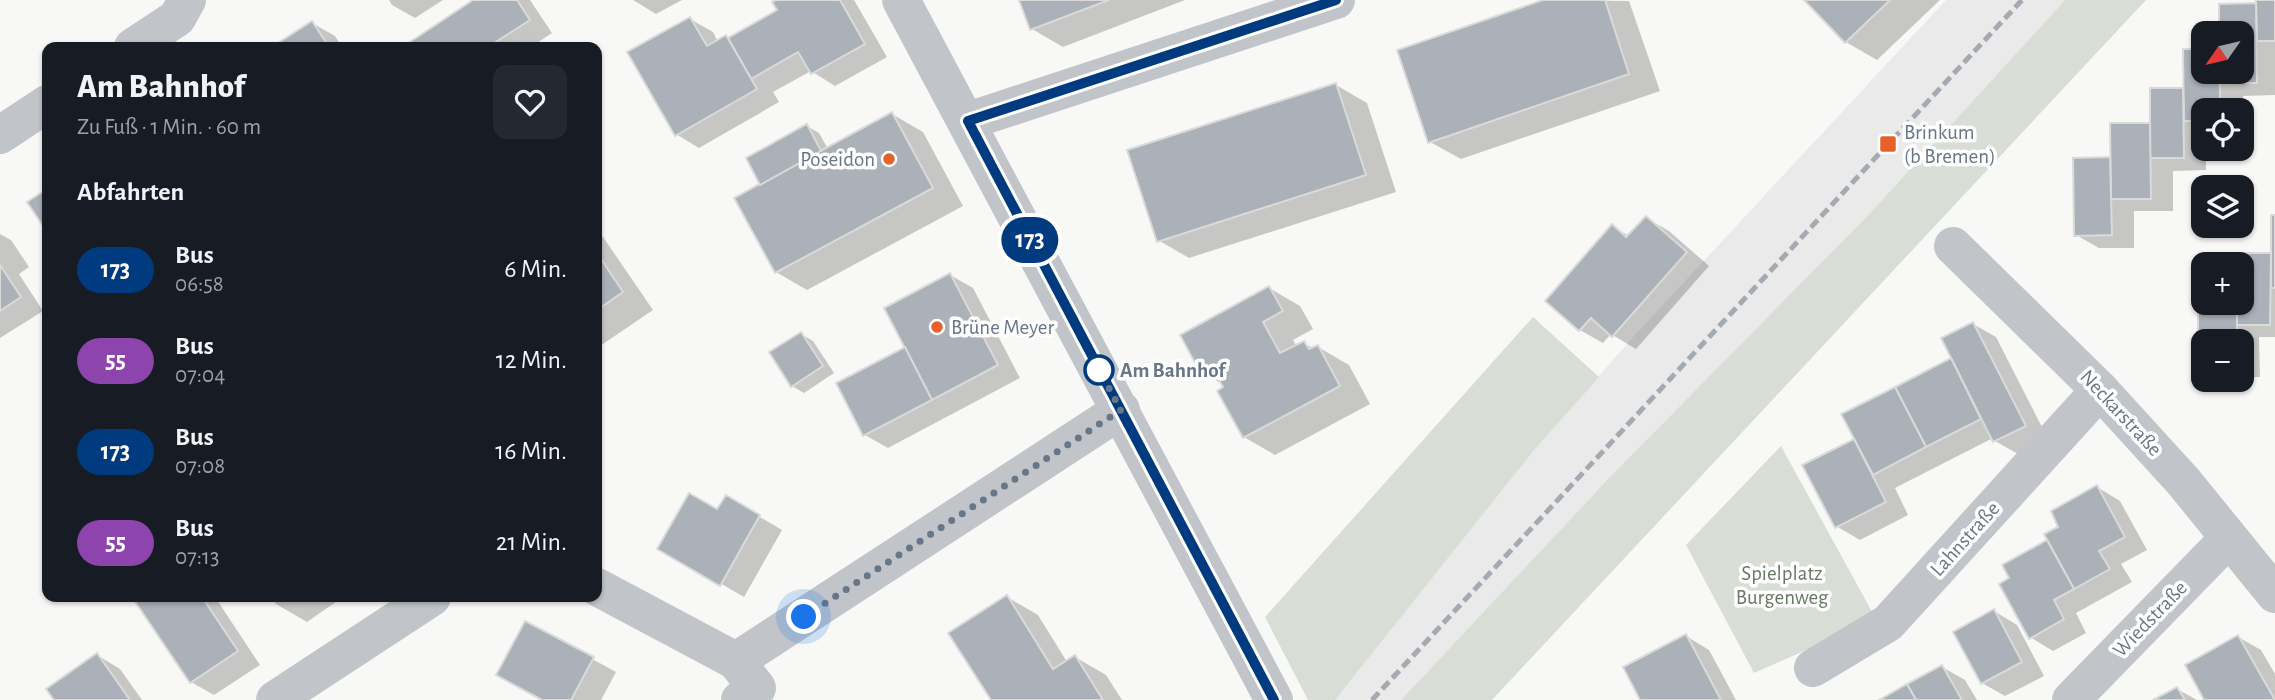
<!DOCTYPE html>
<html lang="de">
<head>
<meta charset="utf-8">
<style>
  body { margin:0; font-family:"Alegreya Sans",sans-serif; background:#242831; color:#f1f3f6; height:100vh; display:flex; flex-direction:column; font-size:26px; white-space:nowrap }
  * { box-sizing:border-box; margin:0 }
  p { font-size:23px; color:#9ea1a6 }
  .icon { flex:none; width:38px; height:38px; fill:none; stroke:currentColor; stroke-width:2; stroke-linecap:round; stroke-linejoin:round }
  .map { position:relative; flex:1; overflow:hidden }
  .details { position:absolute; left:42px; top:42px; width:560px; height:560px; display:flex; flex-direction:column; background:#171b24; border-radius:14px; box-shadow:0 2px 5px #0004 }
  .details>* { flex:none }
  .badge { padding:0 14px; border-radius:23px; font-size:24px; line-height:46px }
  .needle { width:46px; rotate:236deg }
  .buttons { position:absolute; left:2191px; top:21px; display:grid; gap:14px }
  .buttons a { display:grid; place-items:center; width:63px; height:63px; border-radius:14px; background:#171b24; box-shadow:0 2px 5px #0004; font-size:35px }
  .you { position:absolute; width:35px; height:35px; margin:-18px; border:5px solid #fff; border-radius:50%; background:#1a73e8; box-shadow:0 0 0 10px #1a73e833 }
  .map>.badge { position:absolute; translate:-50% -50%; box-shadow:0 0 0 4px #fff }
  h2 { padding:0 35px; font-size:26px; line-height:63px }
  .round { display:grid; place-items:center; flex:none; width:74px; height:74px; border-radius:14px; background:#242831 }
  .summary { display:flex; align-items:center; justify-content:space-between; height:119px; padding:0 35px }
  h1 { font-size:33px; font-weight:800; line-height:52px }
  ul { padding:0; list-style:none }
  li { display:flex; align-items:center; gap:21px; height:91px; padding:0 35px }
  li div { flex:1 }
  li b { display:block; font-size:26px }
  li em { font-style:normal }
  li .badge { min-width:77px; font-weight:700; text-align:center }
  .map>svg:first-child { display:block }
</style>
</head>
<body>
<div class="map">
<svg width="2275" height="700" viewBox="0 0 2275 700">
  <rect width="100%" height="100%" fill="#f8f9f6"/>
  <!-- built -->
  <path fill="#e9eae9" d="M1946 0H2065L1871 212 1608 479 1401 700H1335L1535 449 1634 336Z"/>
  <!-- green -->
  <g fill="#d8ded5">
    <path d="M2065 0H2146L1492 700H1401L1608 479 1871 212Z"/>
    <path d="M1533 317 1599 377 1535 449 1335 700H1308L1265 617Z"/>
    <path d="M1781 446 1876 619 1754 673 1686 545Z"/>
  </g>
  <!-- shadow -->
  <g fill="#0003">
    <path d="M389 0H443L415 18 392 5Z"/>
    <path d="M476 0H530L552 33 531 47H411L409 44Z"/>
    <path d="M633 0H682L656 14Z"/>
    <path d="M780 0H854L887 57 835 86 811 71 773 92 779 102 699 148 676 134 690 19 713 32 718 42 726 37 729 39 779 11Z"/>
    <path d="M1021 0H1185L1063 47 1032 29Z"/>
    <path d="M1549 0 1629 1 1660 91 1461 159 1430 142Z"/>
    <path d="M1807 0H1940L1877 60 1846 42Z"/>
    <path d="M2258 0H2275V95L2243 96V134L2242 110H2203V149H2206V170L2173 171V211H2134V248H2099L2076 235 2075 160 2112 159 2152 124 2151 90H2185L2184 51 2203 50V72H2242V33H2221V6L2258 5Z"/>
    <path d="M312 23 335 36 342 47H275Z"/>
    <path d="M1336 85 1367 103 1396 192 1189 258 1158 240Z"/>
    <path d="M892 114 923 132 963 206 807 290 776 272 762 185 807 126 819 133 828 149Z"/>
    <path d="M2275 217V337H2259L2260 377H2242V341H2203V366L2200 364V290H2203V303H2242V264H2239V255H2272Z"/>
    <path d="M1646 218 1669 231 1709 266 1636 349 1611 334 1603 343 1580 330 1613 227 1629 236Z"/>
    <path d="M597 233 603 237 653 310 597 348Z"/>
    <path d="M0 234 11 240 29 267 19 274 43 311 0 338Z"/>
    <path d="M950 275 973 288 1020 378 888 448 865 435 907 348Z"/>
    <path d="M1269 288 1300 306 1313 329 1293 340 1297 347 1304 343 1314 349 1318 347 1349 365 1370 404 1275 455 1244 437 1224 385 1203 373Z"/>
    <path d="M1973 324 1996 337 2048 439 2018 454 1995 441 1993 438 1895 488 1908 515 1860 540 1836 526 1804 466 1856 439 1843 415 1953 358Z"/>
    <path d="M801 334 813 341 834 373 804 393 792 386Z"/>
    <path d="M2097 487 2120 501 2147 550 2121 564 2132 582 2076 613 2086 633 2053 651 2030 637 2012 579 2004 565 2050 541Z"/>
    <path d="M726 497 782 530 744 597 660 548 718 512Z"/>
    <path d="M135 597H215L260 665 214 695 191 682Z"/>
    <path d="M271 597H343L307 622 276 604Z"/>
    <path d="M1007 597 1038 615 1067 662 1075 657 1106 675 1122 700H993Z"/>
    <path d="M1994 611 2017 625 2044 676 2005 696 1982 683Z"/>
    <path d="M526 623 616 672 601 700H544Z"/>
    <path d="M1686 636 1709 650 1736 700H1642Z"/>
    <path d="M2238 637 2261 650 2275 674V700H2206Z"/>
    <path d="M97 655 120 669 142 700H56Z"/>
    <path d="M1942 667 1965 680 1977 700H1883Z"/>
    <path d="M2177 689 2197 700H2157Z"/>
  </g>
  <!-- building -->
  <g fill="#aab1b8" stroke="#dadad8" stroke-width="2">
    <path d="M473 0H517L530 20 491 45 492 47H409L407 44Z"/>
    <path d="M776 0H840L865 44 811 74 798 52 751 79 728 38 777 10 772 2Z"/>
    <path d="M1019 0H1109L1030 30Z"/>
    <path d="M1543 0H1605L1629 74 1428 143 1397 50Z"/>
    <path d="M1804 0H1890L1845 43Z"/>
    <path d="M2256 0H2275V41H2257Z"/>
    <path d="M2256 3 2257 83H2220V72H2242V33H2219V4Z"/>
    <path d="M690 17 707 46 726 35 757 89 675 136 627 52Z"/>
    <path d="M312 21 329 47H272Z"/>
    <path d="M2183 49H2203V72H2220V110H2203V121H2184Z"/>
    <path d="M1336 83 1366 175 1157 242 1127 150Z"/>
    <path d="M2150 88H2183L2184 158H2150Z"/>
    <path d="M892 112 933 188 775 273 734 198Z"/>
    <path d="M2110 123H2150L2151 199H2111Z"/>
    <path d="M807 124 821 151 760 185 746 158Z"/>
    <path d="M2110 157 2112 235 2074 236 2073 158Z"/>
    <path d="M47 189V232L27 202Z"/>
    <rect x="2271" y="215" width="4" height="73"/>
    <path d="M1646 216 1687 252 1612 337 1591 318 1579 331 1545 301 1612 224 1626 237Z"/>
    <path d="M597 253 623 292 597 310Z"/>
    <path d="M2237 253H2271L2270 325H2237V303H2242V264H2237Z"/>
    <path d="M0 265 21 297 0 311Z"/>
    <path d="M950 273 998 365 932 400 884 308Z"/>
    <path d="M1269 286 1283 311 1263 322 1280 353 1304 341 1309 349 1318 345 1340 386 1243 438 1217 391 1223 387 1212 368 1201 374 1180 335Z"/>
    <path d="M2198 288H2203V303H2237V341H2203V365H2198Z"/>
    <path d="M1973 322 2026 426 1993 442 1941 338Z"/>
    <path d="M801 332 823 366 791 387 769 352Z"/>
    <path d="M905 347 932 400 863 436 836 383Z"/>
    <path d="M1951 358 1981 419 1926 447 1895 387Z"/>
    <path d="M1895 387 1926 447 1873 475 1841 414Z"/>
    <path d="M1854 439 1886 502 1835 528 1802 465Z"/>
    <path d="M2097 485 2125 537 2099 551 2110 569 2074 589 2044 534 2058 527 2051 511Z"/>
    <path d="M689 493 717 509 726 495 760 515 720 586 657 549Z"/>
    <path d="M2047 540 2074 589 2054 600 2064 619 2029 639 1999 584 2009 578 2002 565Z"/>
    <path d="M1007 595 1053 669 1075 655 1103 700H991L948 633Z"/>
    <path d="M132 597H202L238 651 190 683Z"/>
    <path d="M1994 609 2022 662 1981 684 1953 632Z"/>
    <path d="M525 621 594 657 571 700H542L496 675Z"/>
    <path d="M1686 634 1721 700H1640L1623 667Z"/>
    <path d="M2238 635 2275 700H2204L2185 665Z"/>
    <path d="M97 653 130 700H54L46 689Z"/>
    <path d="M1942 665 1962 700H1916L1907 684Z"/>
    <path d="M1907 684 1916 700H1879Z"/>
    <path d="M2177 687 2185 700H2153Z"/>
  </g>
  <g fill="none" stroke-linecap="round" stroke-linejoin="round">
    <!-- minor -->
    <g stroke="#c1c5ca" stroke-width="38">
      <path d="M901 0 1274 700"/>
      <path d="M133 47 177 18 187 0"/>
      <path d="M968 121 1336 0"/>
      <path d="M0 135 47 104"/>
      <path d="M1953 246 2100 390 2183 481 2275 594"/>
      <path d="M597 587 736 661 1121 410"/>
      <path d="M736 661 757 688 740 700"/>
      <path d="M1813 668 1888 623 2100 390"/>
      <path d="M275 700 432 597"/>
      <path d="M2071 700 2229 538"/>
    </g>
    <!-- rail -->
    <path stroke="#a4aab1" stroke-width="5" stroke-dasharray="10 5" stroke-linecap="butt" d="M1372 700 2022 0"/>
  </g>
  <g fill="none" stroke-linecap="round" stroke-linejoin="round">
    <!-- line casing -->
    <g stroke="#fff" stroke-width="16">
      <path id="line" d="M1274 700 968 121 1336 0"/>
    </g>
    <!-- line -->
    <use href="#line" stroke="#003b80" stroke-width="10"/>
    <!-- walk -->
    <path stroke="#677787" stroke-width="7" stroke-dasharray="0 12.6" d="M804 617 1121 410 1099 370"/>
  </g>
  <!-- markers -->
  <g fill="#e56129" stroke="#fff" stroke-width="2.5">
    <rect x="1879" y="135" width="18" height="18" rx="3.5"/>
    <circle cx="889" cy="159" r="7"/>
    <circle cx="937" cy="327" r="7"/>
  </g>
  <circle fill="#fff" stroke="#003b80" stroke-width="3.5" cx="1099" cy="370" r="14"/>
  <g text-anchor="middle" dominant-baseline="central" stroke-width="7" stroke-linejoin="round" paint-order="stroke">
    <!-- poi labels -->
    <g font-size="21" fill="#677787" stroke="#fff" text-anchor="start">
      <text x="1904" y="132">Brinkum<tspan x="1904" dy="24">(b Bremen)</tspan></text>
      <text x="875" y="159" text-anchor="end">Poseidon</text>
      <text x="951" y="327">Brüne Meyer</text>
    </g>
    <!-- stop labels -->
    <g font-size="21" font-weight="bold" fill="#677787" stroke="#fff" text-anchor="start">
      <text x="1120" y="370">Am Bahnhof</text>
    </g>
    <!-- street labels -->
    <g font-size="21" fill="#677787" stroke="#fff">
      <text transform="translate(2121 413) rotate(47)">Neckarstraße</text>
      <text transform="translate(1965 539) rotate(-48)">Lahnstraße</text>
      <text transform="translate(2150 619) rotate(-46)">Wiedstraße</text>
    </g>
    <!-- park labels -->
    <g font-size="21" fill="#667962" stroke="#fff">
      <text x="1782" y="573">Spielplatz<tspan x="1782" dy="24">Burgenweg</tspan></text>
    </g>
  </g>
</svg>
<div class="buttons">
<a><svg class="needle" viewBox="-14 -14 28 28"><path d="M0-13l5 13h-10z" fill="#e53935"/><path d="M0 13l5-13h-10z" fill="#9ea1a6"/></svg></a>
<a><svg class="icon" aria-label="locate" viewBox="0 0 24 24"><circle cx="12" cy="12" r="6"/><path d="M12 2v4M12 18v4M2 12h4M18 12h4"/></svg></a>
<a><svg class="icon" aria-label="layers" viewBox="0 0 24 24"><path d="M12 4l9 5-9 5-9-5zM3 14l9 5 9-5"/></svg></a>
<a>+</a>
<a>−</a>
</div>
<div class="you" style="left:804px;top:617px"></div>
<b class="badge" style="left:1030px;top:240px;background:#003b80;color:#fff">173</b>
<section class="details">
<div class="summary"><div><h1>Am Bahnhof</h1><p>Zu Fuß · 1 Min. · 60 m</p></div><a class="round"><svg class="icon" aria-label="heart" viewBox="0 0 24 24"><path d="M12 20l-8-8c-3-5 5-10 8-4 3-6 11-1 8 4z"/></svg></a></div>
<h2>Abfahrten</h2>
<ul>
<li><span class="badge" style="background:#003b80;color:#fff">173</span><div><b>Bus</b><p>06:58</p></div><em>6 Min.</em></li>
<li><span class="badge" style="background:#8e44ad;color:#fff">55</span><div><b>Bus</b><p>07:04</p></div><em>12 Min.</em></li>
<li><span class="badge" style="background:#003b80;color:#fff">173</span><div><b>Bus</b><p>07:08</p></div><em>16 Min.</em></li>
<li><span class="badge" style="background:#8e44ad;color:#fff">55</span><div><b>Bus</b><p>07:13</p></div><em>21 Min.</em></li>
</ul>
</section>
</div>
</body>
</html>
